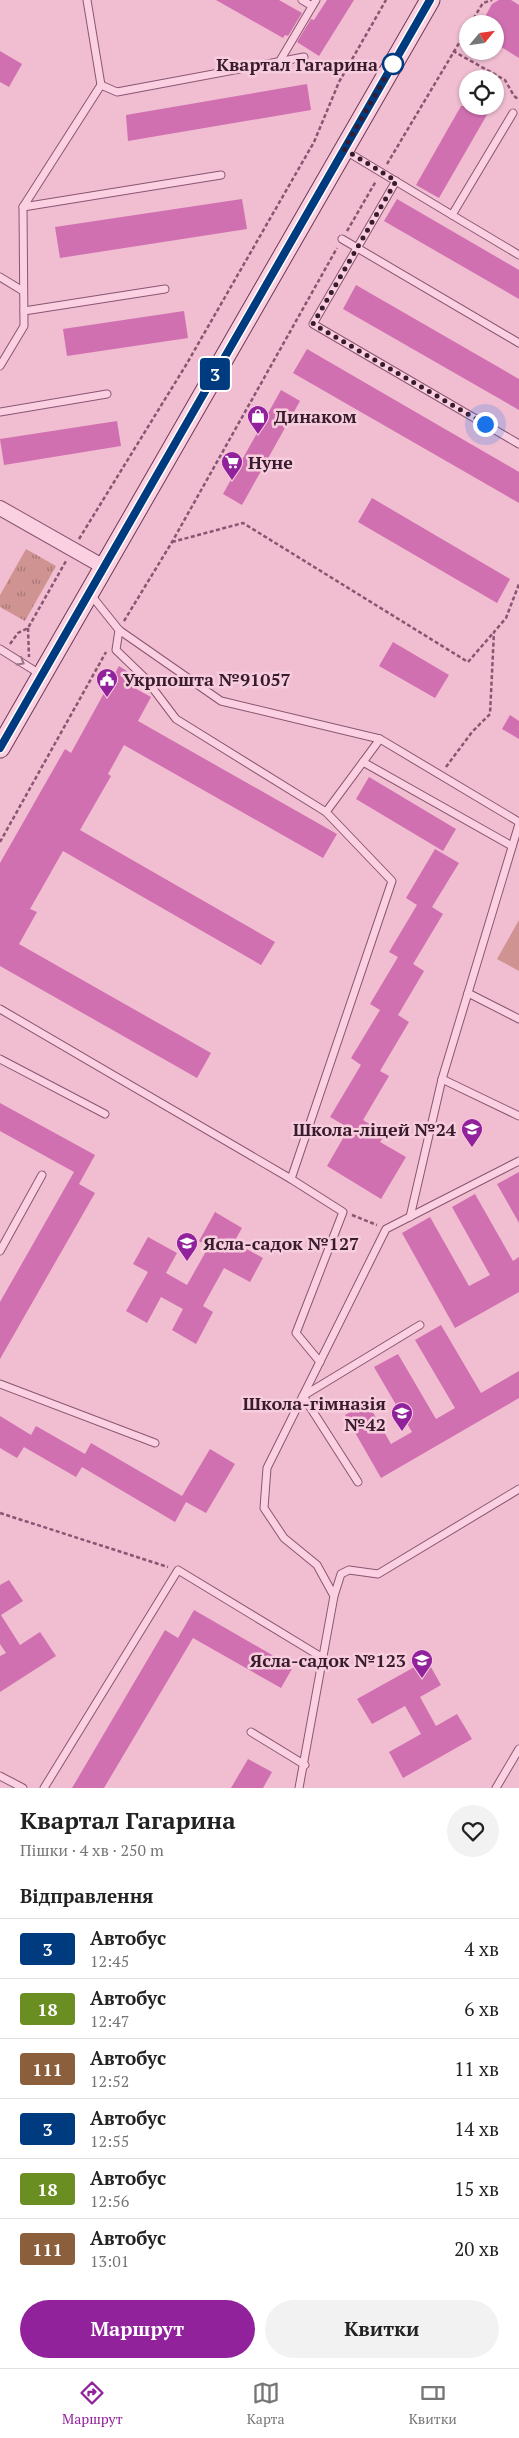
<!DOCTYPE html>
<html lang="uk">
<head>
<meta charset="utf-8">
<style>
  body { margin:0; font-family:"PT Serif",serif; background:#f2f2f2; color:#222; height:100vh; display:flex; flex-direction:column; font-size:19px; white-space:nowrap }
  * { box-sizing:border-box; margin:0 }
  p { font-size:16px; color:#767676 }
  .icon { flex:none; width:28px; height:28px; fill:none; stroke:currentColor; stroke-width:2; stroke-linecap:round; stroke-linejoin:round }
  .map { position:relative; height:1788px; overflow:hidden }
  .panel { display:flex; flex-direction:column; background:#fff; flex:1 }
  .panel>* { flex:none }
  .badge { padding:0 10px; border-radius:4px; font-size:18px; line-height:32px }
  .needle { width:32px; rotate:61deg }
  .controls { position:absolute; left:459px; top:15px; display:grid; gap:10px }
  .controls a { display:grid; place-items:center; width:45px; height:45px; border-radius:50%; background:#fff; box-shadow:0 1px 4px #0004; font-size:25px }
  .you { position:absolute; width:25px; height:25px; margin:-12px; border:4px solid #fff; border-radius:50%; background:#1a73e8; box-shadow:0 0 0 8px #1a73e833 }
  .map>.badge { position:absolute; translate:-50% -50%; box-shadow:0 0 0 2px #fff }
  h2 { padding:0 20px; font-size:19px; line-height:45px }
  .round { display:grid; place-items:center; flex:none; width:52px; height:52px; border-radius:26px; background:#f2f2f2 }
  .summary { display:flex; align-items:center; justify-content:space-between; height:85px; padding:0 20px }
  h1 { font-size:24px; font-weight:800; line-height:38px }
  .primary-button { display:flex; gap:10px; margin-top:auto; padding:10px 20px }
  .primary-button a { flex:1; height:58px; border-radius:30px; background:#92219c; color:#fff; font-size:20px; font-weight:800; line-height:58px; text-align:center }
  .primary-button a+a { background:#f2f2f2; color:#222 }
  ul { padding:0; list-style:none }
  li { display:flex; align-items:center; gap:15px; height:60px; padding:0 20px; border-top:1px solid #e0e0e0 }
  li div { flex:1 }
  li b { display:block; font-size:19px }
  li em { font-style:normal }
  li .badge { min-width:55px; font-weight:700; text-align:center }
  .tabs { display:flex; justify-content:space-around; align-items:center; height:70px; border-top:1px solid #e0e0e0; background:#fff; font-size:14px; color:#767676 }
  .tabs a { display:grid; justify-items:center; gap:2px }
  .tabs .current { color:#92219c }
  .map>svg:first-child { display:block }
</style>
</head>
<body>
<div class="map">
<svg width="519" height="1788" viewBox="0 0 519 1788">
  <defs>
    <pattern id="park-tufts" width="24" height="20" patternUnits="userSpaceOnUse" patternTransform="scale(1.25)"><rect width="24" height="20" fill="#cf9391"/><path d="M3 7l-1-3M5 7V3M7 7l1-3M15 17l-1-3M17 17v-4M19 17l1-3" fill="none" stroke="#a97777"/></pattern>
  </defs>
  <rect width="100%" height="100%" fill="#f0bdd1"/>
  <!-- grass -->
  <path fill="#cf9391" d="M519 920V971L497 959Z"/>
  <!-- park -->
  <path fill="url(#park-tufts)" d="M26 549 56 566 25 621 0 607V595Z"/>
  <!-- building -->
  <g fill="#d170b1">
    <path d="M216 0H279L302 13 288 36 285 35 283 38Z"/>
    <path d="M327 0H354L319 56 297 42 311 19 314 20Z"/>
    <path d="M499 0H511L519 5V58L495 43V24H481L492 4Z"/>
    <path d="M0 51 22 64 9 87 0 82Z"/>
    <path d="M307 84 311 110 128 141 126 115Z"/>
    <path d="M461 106H492L439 198 416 185Z"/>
    <path d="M242 199 247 229 60 258 55 227Z"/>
    <path d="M397 199 519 270V299L384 221Z"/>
    <path d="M356 285 519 379V410L343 309Z"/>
    <path d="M184 311 188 338 67 356 63 329Z"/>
    <path d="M307 349 519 472V503L293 373Z"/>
    <path d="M281 390 300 401 242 505 223 494Z"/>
    <path d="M117 421 121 446 4 465 0 439Z"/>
    <path d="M372 498 510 579 497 603 358 522Z"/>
    <path d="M393 642 449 675 435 698 379 666Z"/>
    <path d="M119 666 136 677 131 686 151 697 138 721 337 834 323 858 124 745 108 774 111 776 80 830 275 942 261 965 63 851 30 909 37 912 19 944 211 1053 197 1078 0 966V863L65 749 71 753Z"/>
    <path d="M510 715 519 721V739L502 729Z"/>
    <path d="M369 777 456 829 443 851 356 799Z"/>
    <path d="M435 849 459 863 432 907 443 914 413 964 424 971 398 1015 409 1022 380 1071 389 1076 363 1120 385 1134 380 1142 406 1157 381 1199 327 1166 349 1128 330 1117 361 1065 351 1058 380 1010 370 1004 398 957 389 952 417 905 406 898Z"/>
    <path d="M0 1103 95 1155 79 1184 95 1193 0 1359V1302L74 1172 0 1131Z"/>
    <path d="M519 1172V1223L497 1184Z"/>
    <path d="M475 1194 513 1261 519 1257V1292L455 1328 402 1233 430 1217 469 1286 490 1275 452 1207Z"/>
    <path d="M215 1212 242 1228 234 1242 263 1258 250 1282 224 1268 203 1306 213 1312 196 1344 172 1330 183 1309 161 1297 147 1323 126 1311 148 1272 133 1264 148 1237 177 1253 166 1273 187 1285 209 1246 199 1241Z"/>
    <path d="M441 1325 481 1393 519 1371V1398L381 1478 345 1415 367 1402 391 1444 412 1432 374 1367 398 1354 436 1419 455 1408 415 1340Z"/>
    <path d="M0 1416 31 1435 36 1426 85 1454 91 1443 182 1496 210 1449 235 1464 206 1513 186 1502 175 1522 82 1467 76 1477 24 1447 17 1458 0 1448Z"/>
    <path d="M9 1580 23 1601 1 1615 20 1645 40 1632 56 1656 0 1692V1656L6 1653 0 1644V1585Z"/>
    <path d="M194 1610 293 1667 281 1688 193 1638 104 1788H72L165 1630 178 1638Z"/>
    <path d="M427 1660 441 1685 420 1697 436 1726 457 1714 472 1739 403 1778 389 1752 421 1734 405 1706 372 1724 357 1699Z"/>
    <path d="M248 1759 272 1772 263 1788H231Z"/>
  </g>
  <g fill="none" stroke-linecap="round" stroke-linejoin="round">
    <!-- lane casing -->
    <g stroke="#8a5572" stroke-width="9">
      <g id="lane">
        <path d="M302 0 312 6"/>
        <path d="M278 64 316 0"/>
        <path d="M101 85 117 92 304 57"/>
        <path d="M513 113 452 215 519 255"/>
        <path d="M344 150 452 215"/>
        <path d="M396 181 313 324 519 444"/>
        <path d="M23 207 221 175"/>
        <path d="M342 239 519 343"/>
        <path d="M0 277 23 291"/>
        <path d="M24 311 165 289"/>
        <path d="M0 366 24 326 23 207 101 85 87 0"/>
        <path d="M0 412 107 394"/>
        <path d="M91 595 119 630 221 701 380 739 519 822"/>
        <path d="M0 649 40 674"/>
        <path d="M363 762 512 846"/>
        <path d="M326 812 380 739"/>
        <path d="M519 824 442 1079 519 1116"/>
        <path d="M468 993 519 1019"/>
        <path d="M0 1009 291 1179 392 881 326 812 176 719 145 678 116 650 119 630"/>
        <path d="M0 1059 105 1114"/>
        <path d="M291 1179 343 1212 296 1333 320 1362"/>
        <path d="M410 1217 442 1079"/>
        <path d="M0 1251 42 1175"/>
        <path d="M0 1384 155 1443"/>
        <path d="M358 1482 303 1396 420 1325"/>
        <path d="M334 1596 341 1574 349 1570 378 1574 519 1489"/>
        <path d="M251 1732 305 1765"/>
        <path d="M0 1776 23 1788"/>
        <path d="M44 1788 178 1570 323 1658"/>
        <path d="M299 1788 334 1596 317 1565 284 1538 264 1508 267 1468 386 1229 519 1161"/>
        <path d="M496 1788 519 1749"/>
      </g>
    </g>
    <!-- street casing -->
    <g stroke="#8a5572" stroke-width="16">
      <path id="street" d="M0 508 104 567"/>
    </g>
    <!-- secondary casing -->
    <g stroke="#6b3956" stroke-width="21">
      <path id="secondary" d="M0 748 430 0"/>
    </g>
    <!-- path -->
    <g stroke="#8a5572" stroke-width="2.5" stroke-dasharray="4 2.5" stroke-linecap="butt">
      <path d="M470 24 483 3 492 0"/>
      <path d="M453 51 505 80 514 96 519 100"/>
      <path d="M387 164 468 28"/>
      <path d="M347 231 376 181"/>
      <path d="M79 539 186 365 314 142 339 82 386 0"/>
      <path d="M172 542 243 523 468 662 494 632"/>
      <path d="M124 621 172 542 337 248"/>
      <path d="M28 628 29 657"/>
      <path d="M10 644 18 633 28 628 66 561"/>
      <path d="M446 767 472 732 490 714 494 632 506 618 519 584"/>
      <path d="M0 842 106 652"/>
      <path d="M352 1215 377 1225"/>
      <path d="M0 1513 168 1567"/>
    </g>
    <!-- lane -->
    <use href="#lane" stroke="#fbd1e1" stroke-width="7"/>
    <!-- street -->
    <use href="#street" stroke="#fbd1e1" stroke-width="14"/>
    <!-- secondary -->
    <use href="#secondary" stroke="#fbd1e1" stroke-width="19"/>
  </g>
  <!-- one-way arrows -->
  <defs><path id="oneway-chevron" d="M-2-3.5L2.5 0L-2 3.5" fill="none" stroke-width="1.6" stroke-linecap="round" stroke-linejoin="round" transform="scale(1.25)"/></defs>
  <use stroke="#9a7686" href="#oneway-chevron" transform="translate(21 662) rotate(31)"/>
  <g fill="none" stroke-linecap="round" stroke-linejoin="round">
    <!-- line casing -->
    <g stroke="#fff" stroke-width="11">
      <path id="line" d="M0 748 430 0"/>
    </g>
    <!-- line -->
    <use href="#line" stroke="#003b80" stroke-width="8"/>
    <!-- walk -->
    <path stroke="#381b2c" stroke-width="5" stroke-dasharray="0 9" d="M393 64 344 149 396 181 313 324 485 424"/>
  </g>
  <!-- icons -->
  <defs>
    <g id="shop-pin" transform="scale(1.125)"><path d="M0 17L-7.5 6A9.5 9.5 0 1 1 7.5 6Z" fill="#92219c" stroke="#f7cddd"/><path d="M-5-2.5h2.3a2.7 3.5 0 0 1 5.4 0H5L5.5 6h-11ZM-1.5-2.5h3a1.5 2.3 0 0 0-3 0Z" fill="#fff"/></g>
    <g id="supermarket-pin" transform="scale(1.125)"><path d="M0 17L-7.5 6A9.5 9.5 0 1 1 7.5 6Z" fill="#92219c" stroke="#f7cddd"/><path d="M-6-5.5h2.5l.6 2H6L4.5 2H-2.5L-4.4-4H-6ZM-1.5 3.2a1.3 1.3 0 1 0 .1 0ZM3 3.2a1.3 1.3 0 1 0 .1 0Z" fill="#fff"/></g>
    <g id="civic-pin" transform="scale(1.125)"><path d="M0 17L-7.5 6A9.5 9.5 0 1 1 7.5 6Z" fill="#92219c" stroke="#f7cddd"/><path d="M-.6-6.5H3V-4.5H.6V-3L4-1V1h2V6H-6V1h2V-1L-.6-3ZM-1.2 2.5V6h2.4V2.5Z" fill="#fff"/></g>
    <g id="school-pin" transform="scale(1.125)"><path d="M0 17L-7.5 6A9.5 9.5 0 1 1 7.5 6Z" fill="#92219c" stroke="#f7cddd"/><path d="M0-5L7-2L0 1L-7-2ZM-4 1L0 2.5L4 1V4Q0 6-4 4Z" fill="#fff"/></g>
  </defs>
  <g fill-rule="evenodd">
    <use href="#shop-pin" x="258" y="416"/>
    <use href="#supermarket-pin" x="232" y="462"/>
    <use href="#civic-pin" x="107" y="679"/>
    <use href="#school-pin" x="472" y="1129"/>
    <use href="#school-pin" x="187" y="1243"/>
    <use href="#school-pin" x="402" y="1413"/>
    <use href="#school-pin" x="422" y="1660"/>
  </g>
  <!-- markers -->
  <circle fill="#fff" stroke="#003b80" stroke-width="2.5" cx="393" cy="64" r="10"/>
  <g text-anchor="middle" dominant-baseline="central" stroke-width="5" stroke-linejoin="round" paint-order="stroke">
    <!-- stop labels -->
    <g font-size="18" font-weight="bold" fill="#381b2c" stroke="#f7cddd" text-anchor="end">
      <text x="378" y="64">Квартал Гагарина</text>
    </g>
    <!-- poi labels -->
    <g font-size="18" font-weight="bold" fill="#381b2c" stroke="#f7cddd" text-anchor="start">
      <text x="274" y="416">Динаком</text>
      <text x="248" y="462">Нуне</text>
      <text x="123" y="679">Укрпошта №91057</text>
      <text x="456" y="1129" text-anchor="end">Школа-ліцей №24</text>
      <text x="203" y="1243">Ясла-садок №127</text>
      <text x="386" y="1403" text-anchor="end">Школа-гімназія<tspan x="386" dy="21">№42</tspan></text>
      <text x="406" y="1660" text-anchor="end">Ясла-садок №123</text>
    </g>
  </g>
</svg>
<div class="controls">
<a><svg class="needle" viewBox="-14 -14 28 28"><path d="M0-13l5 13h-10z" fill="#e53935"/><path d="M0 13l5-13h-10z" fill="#767676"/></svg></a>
<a><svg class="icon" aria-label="locate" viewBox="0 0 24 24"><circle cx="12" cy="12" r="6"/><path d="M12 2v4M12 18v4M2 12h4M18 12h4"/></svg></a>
</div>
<div class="you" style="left:485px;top:424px"></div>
<b class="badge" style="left:215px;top:374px;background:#003b80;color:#fff">3</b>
</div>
<section class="panel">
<div class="summary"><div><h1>Квартал Гагарина</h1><p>Пішки · 4 хв · 250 m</p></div><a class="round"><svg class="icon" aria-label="heart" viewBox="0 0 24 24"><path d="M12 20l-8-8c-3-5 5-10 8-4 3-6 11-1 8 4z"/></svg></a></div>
<h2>Відправлення</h2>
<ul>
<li><span class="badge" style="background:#003b80;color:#fff">3</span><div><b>Автобус</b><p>12:45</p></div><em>4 хв</em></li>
<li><span class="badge" style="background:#6b8e23;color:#fff">18</span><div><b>Автобус</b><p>12:47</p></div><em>6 хв</em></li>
<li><span class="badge" style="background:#8b5e3c;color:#fff">111</span><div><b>Автобус</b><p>12:52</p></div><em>11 хв</em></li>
<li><span class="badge" style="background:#003b80;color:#fff">3</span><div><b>Автобус</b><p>12:55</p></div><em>14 хв</em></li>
<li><span class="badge" style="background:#6b8e23;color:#fff">18</span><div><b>Автобус</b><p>12:56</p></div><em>15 хв</em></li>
<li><span class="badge" style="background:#8b5e3c;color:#fff">111</span><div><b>Автобус</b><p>13:01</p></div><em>20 хв</em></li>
</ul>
<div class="primary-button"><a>Маршрут</a><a>Квитки</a></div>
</section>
<nav class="tabs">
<a class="current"><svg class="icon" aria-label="directions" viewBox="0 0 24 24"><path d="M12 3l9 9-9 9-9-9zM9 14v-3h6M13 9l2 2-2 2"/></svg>Маршрут</a>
<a><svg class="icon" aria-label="map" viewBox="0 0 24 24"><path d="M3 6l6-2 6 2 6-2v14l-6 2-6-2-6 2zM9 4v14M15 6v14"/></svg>Карта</a>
<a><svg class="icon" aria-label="tickets" viewBox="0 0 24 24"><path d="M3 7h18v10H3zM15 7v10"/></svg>Квитки</a>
</nav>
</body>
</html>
